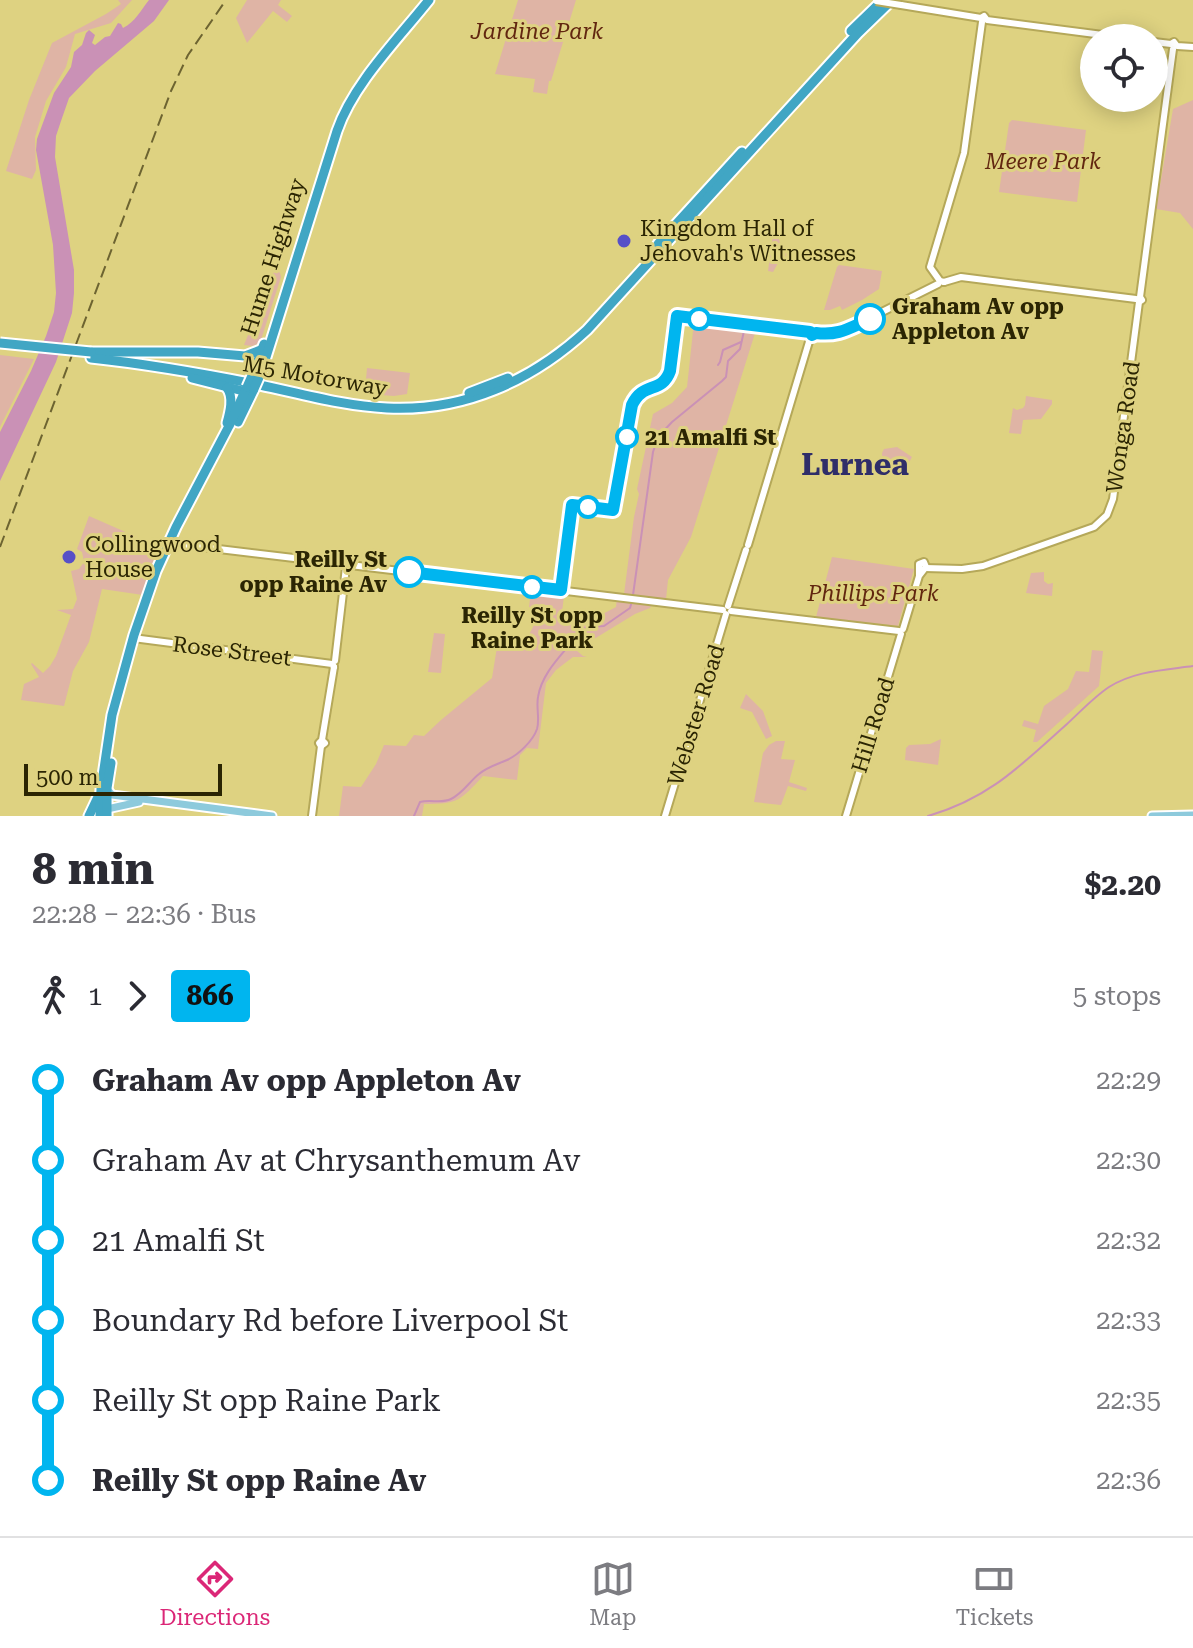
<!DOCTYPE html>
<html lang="en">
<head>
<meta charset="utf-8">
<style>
  body { margin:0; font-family:"Roboto Serif",serif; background:#f2f2f3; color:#2b2b33; height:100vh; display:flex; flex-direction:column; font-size:30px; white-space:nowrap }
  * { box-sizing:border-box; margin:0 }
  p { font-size:26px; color:#7c7c81 }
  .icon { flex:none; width:44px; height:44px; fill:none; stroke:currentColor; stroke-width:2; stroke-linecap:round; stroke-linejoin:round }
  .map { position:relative; height:816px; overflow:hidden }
  .drawer { display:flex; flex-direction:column; background:#fff; flex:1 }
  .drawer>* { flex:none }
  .badge { padding:0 16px; border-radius:6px; font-size:28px; line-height:52px }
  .tools { position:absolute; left:1080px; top:24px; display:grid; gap:16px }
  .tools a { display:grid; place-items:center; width:88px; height:88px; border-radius:50%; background:#fff; box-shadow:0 4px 20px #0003; font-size:40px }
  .scale { position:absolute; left:24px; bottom:20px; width:198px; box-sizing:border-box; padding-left:8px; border:4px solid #2b2503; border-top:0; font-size:22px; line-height:28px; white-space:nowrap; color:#2b2503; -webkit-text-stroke:6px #ded281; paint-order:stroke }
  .map>.badge { position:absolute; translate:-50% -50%; box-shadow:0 0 0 4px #fff }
  .legs { display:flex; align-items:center; gap:12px; height:88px; padding:0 32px; font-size:26px }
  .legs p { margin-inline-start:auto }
  .summary { display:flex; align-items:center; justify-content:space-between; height:136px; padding:0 32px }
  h1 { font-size:44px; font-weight:700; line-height:60px }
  ul { padding:0 32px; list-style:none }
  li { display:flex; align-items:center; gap:28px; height:80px; font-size:30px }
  li i { display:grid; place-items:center; width:12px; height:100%; margin:0 10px; background:currentColor }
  li i::after { content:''; width:20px; height:20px; margin:-10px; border:6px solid; border-radius:50%; background:#fff }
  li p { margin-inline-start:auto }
  li:first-child i { background:linear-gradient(#0000 50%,currentColor 0) }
  li:last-child i { background:linear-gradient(currentColor 50%,#0000 0) }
  .tabs { display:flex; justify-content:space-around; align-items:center; height:112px; border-top:2px solid #e1e1e2; background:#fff; font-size:22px; color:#7c7c81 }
  .tabs a { display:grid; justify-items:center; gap:4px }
  .tabs .on { color:#db2777 }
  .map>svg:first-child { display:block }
</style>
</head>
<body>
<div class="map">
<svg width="1193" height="816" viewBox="0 0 1193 816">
  <rect width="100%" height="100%" fill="#ded281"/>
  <!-- green -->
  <g fill="#dfb4a5">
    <path d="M118 0H132L111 23 75 34 66 67 46 101 35 137 36 170 32 179 6 171 29 100 52 43 106 14 121 4Z"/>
    <path d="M247 0H281L278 5 292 16 287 22 273 11 247 43 236 18Z"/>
    <path d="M518 0H576L551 81H549L547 94 533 92 535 79 495 74Z"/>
    <path d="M1193 100V229L1180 213 1156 209 1173 109Z"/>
    <path d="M1012 120 1086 130 1077 202 999 192 1009 123Z"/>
    <path d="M773 234 778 236 781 246H787L799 253 793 262 782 256 773 272 768 271Z"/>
    <path d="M839 265 882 271 879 289 862 300 842 310 840 306 830 310H824L837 267Z"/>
    <path d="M278 271 280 273 281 277 260 343 252 346 244 345 273 273Z"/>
    <path d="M694 322 756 330 691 537 668 580 666 599 624 594 634 517 639 494 637 489 653 414 672 403 687 387Z"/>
    <path d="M0 355 34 359 0 427Z"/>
    <path d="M367 368 410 373 407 394 394 396 367 394 365 391Z"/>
    <path d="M1026 396 1052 400V404L1041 419 1023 420 1021 434 1009 433 1013 408 1017 410 1023 408 1025 405Z"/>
    <path d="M897 447 912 457 905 470 883 466 882 453 884 449Z"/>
    <path d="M89 516 162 548 143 595 102 589 89 642 73 671 64 706 21 700 24 684 39 677 31 664 32 663 43 673 50 666 56 656 71 615 57 610 73 609 77 599 71 571 79 569 84 562 82 552 77 549Z"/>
    <path d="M832 557 914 569 898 626 816 617Z"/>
    <path d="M1044 572V581L1048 584 1053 583 1052 596 1026 593 1031 573Z"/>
    <path d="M531 591 564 596 562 612 597 617 616 607 617 598 653 603 650 608 635 614 576 650 583 656 587 657H573L556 670 546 683 538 749 527 748 520 755 517 780 483 776C460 801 458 804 424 804L422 816H339L343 786 361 787 376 764 384 745 406 746 414 735 424 736 441 720 492 678 497 647 519 650 531 631 541 610 529 607Z"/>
    <path d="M434 633 445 634 441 673 428 672Z"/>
    <path d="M1092 650 1103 651 1099 686 1037 742H1033L1036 730 1022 726 1024 720 1038 724 1044 706 1068 689 1076 671 1089 672Z"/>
    <path d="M746 694 763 711 772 736 766 739 752 712 740 708Z"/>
    <path d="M941 739 938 765 905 760 906 748 909 745 930 744Z"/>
    <path d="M776 741H785L781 759 795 760 789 782 807 788 806 791 788 786 781 805 754 802 763 753 769 745Z"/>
  </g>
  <!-- water -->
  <path fill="#ca91b6" d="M149 0H169L154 21 95 71 69 98 61 121 56 136 55 157 74 270V293L72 313 56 362 0 481V432L31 371 46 336 54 312 56 293 53 245 36 150 37 139 54 93 71 67 74 52 82 45 86 33 89 30 95 35 92 43 95 45 105 37 110 36 118 23 121 24 123 28C135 22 141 10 149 0Z"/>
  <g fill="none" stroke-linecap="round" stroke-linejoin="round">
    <!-- stream -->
    <g stroke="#ca91b6" stroke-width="2">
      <path d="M718 365 720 362 723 350 741 342"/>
      <path d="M633 595 653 452 658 437 672 422 722 381 726 377 728 361 740 349 744 331"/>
      <path d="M414 816 420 802C431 799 441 804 451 799 463 793 469 782 479 774 487 767 498 764 507 760 518 755 533 741 537 729 540 719 536 708 538 697 541 678 554 663 566 649H571L576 646 581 630 589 627 604 626 630 608 632 601"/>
      <path d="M928 816C990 798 1021 765 1067 724 1080 712 1094 697 1109 687 1134 671 1165 670 1193 666"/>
    </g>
    <!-- secondary casing -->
    <g stroke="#b5a859" stroke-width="10">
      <g id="secondary">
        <path d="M901 5 981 18 984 16 987 20 1126 38"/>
        <path d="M1154 42 1171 44 1174 42 1177 46 1193 47"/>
        <path d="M944 282 940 281 930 267 964 153 982 22"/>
        <path d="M944 282 961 277 1136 299"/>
        <path d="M816 333 830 334 844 331 938 284"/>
        <path d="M169 543 344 564"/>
        <path d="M748 545 811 335"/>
        <path d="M350 565 723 610"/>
        <path d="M925 568 962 569 983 566 1094 527 1107 515 1113 499 1139 302 1142 300 1140 297 1173 49"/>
        <path d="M728 606 746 550"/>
        <path d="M731 611 899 631"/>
        <path d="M903 629 919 576 926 567 924 562 919 564V576"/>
        <path d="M133 638 332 664 334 667"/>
        <path d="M335 661 346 567"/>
        <path d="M322 740 319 743 321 746 325 743 322 740 334 667"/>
        <path d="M312 816 321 746"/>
        <path d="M665 816 726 614"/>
        <path d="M846 816 901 634"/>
      </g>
    </g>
    <!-- primary casing -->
    <g stroke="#fff" stroke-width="11">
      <g id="primary">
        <path d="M108 790 112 795 272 816"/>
        <path d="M107 809 139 802"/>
        <path d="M1152 816 1193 815"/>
      </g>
    </g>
    <!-- highway casing -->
    <g stroke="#fff" stroke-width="13">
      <g id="highway">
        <path d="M851 31 883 0"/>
        <path d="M658 244 742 152"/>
        <path d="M91 352H198L245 356 263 349"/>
        <path d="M91 358C148 364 204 374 260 385 302 394 344 406 387 408 463 412 532 381 587 330L858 33 892 0"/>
        <path d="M254 371 264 344"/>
        <path d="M261 373 337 131C353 84 398 39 429 0"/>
        <path d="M192 378 247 392"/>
        <path d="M227 388C234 397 230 412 227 423"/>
        <path d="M469 393 508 378"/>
        <path d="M238 422 254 389"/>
        <path d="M89 816 98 797"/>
        <path d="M100 816 101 789 112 715 134 635 156 571 176 527 229 426 247 387"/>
        <path d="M107 816V788L111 763"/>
      </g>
    </g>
    <!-- secondary -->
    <use href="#secondary" stroke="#fff" stroke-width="6"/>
    <!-- primary -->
    <use href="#primary" stroke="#8dcadc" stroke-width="7"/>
    <!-- highway -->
    <use href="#highway" stroke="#41a6c4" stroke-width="9"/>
    <!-- rail -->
    <path stroke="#6d6431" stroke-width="2" stroke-dasharray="12 6" stroke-linecap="butt" d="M0 547 171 91 188 55 226 0"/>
    <!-- secondary-bridge casing -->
    <g stroke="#b5a859" stroke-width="10" stroke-linecap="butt">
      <path id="secondary-bridge" d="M876 1 901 5"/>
    </g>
    <!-- highway-bridge casing -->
    <g stroke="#fff" stroke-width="13" stroke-linecap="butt">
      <g id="highway-bridge">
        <path d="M0 343 91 352"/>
        <path d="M247 387 254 371"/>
        <path d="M254 389 261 373"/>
      </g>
    </g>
    <!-- secondary-bridge -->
    <use href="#secondary-bridge" stroke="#fff" stroke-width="6"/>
    <!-- highway-bridge -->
    <use href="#highway-bridge" stroke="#41a6c4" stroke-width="9"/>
  </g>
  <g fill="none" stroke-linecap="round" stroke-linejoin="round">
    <!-- line-1 casing -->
    <g stroke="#fff" stroke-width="18">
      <path id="line-1" d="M409 572 561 590 572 505 613 510 632 405C643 381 662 394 670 371L677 316 810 332 812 335 816 333C839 336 849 328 870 319"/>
    </g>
    <!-- line-1 -->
    <use href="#line-1" stroke="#00b5ef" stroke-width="12"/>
  </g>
  <!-- markers -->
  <g fill="#5750c7" stroke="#ded281" stroke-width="3">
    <circle cx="624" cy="241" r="8"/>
    <circle cx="69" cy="557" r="8"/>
  </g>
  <g fill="#fff" stroke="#00b5ef" stroke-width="4">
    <circle cx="699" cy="319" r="10"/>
    <circle cx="870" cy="319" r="14"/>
    <circle cx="627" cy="437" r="10"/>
    <circle cx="588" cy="507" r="10"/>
    <circle cx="409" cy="572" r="14"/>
    <circle cx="532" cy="587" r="10"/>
  </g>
  <g text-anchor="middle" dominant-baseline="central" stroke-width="6" stroke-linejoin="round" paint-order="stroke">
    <!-- park labels -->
    <g font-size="22" font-style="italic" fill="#622710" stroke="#ded281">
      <text x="537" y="31">Jardine Park</text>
      <text x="1043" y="161">Meere Park</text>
      <text x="873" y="593">Phillips Park</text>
    </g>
    <!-- poi labels -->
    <g font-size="22" fill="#2b2503" stroke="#ded281" text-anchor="start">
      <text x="640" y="228">Kingdom Hall of<tspan x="640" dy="25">Jehovah's Witnesses</tspan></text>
      <text x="85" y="544">Collingwood<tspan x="85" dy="25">House</tspan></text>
    </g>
    <!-- street labels -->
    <g font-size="22" fill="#2b2503" stroke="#ded281">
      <text transform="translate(273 257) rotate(-72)">Hume Highway</text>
      <text transform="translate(315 376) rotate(10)">M5 Motorway</text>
      <text transform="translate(1123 427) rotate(-82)">Wonga Road</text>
      <text transform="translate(232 651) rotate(7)">Rose Street</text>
      <text transform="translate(696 715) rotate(-73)">Webster Road</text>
      <text transform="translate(873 725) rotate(-73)">Hill Road</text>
    </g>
    <!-- stop labels -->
    <g font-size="22" font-weight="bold" fill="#2b2503" stroke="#ded281" text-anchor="start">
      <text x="892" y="306">Graham Av opp<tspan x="892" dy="25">Appleton Av</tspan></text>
      <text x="645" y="437">21 Amalfi St</text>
      <text x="387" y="559" text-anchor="end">Reilly St<tspan x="387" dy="25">opp Raine Av</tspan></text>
      <text x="532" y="615" text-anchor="middle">Reilly St opp<tspan x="532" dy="25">Raine Park</tspan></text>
    </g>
    <!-- district labels -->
    <g font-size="30" font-weight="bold" fill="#2f2e69" stroke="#ded281">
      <text x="855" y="464">Lurnea</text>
    </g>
  </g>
</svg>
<div class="tools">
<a><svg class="icon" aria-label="locate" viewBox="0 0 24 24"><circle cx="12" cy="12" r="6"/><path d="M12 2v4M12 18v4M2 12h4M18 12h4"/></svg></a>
</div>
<div class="scale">500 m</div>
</div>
<section class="drawer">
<div class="summary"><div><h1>8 min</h1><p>22:28 – 22:36 · Bus</p></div><b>$2.20</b></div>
<div class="legs"><svg class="icon" aria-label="walk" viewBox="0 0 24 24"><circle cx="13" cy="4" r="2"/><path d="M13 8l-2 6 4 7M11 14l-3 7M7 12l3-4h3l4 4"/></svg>1<svg class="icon" aria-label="forward" viewBox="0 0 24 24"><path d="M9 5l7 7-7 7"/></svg><b class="badge" style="background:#00b5ef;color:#111">866</b><p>5 stops</p></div>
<ul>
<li><i style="color:#00b5ef"></i><b>Graham Av opp Appleton Av</b><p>22:29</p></li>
<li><i style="color:#00b5ef"></i><span>Graham Av at Chrysanthemum Av</span><p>22:30</p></li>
<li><i style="color:#00b5ef"></i><span>21 Amalfi St</span><p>22:32</p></li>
<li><i style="color:#00b5ef"></i><span>Boundary Rd before Liverpool St</span><p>22:33</p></li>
<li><i style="color:#00b5ef"></i><span>Reilly St opp Raine Park</span><p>22:35</p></li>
<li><i style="color:#00b5ef"></i><b>Reilly St opp Raine Av</b><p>22:36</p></li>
</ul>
</section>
<nav class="tabs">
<a class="on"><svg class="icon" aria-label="directions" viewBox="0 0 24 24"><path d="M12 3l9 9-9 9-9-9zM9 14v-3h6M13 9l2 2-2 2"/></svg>Directions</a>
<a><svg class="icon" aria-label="map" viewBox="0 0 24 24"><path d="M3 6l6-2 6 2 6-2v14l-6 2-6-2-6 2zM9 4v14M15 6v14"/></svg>Map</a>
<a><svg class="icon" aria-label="tickets" viewBox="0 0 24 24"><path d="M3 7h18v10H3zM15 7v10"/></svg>Tickets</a>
</nav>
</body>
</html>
